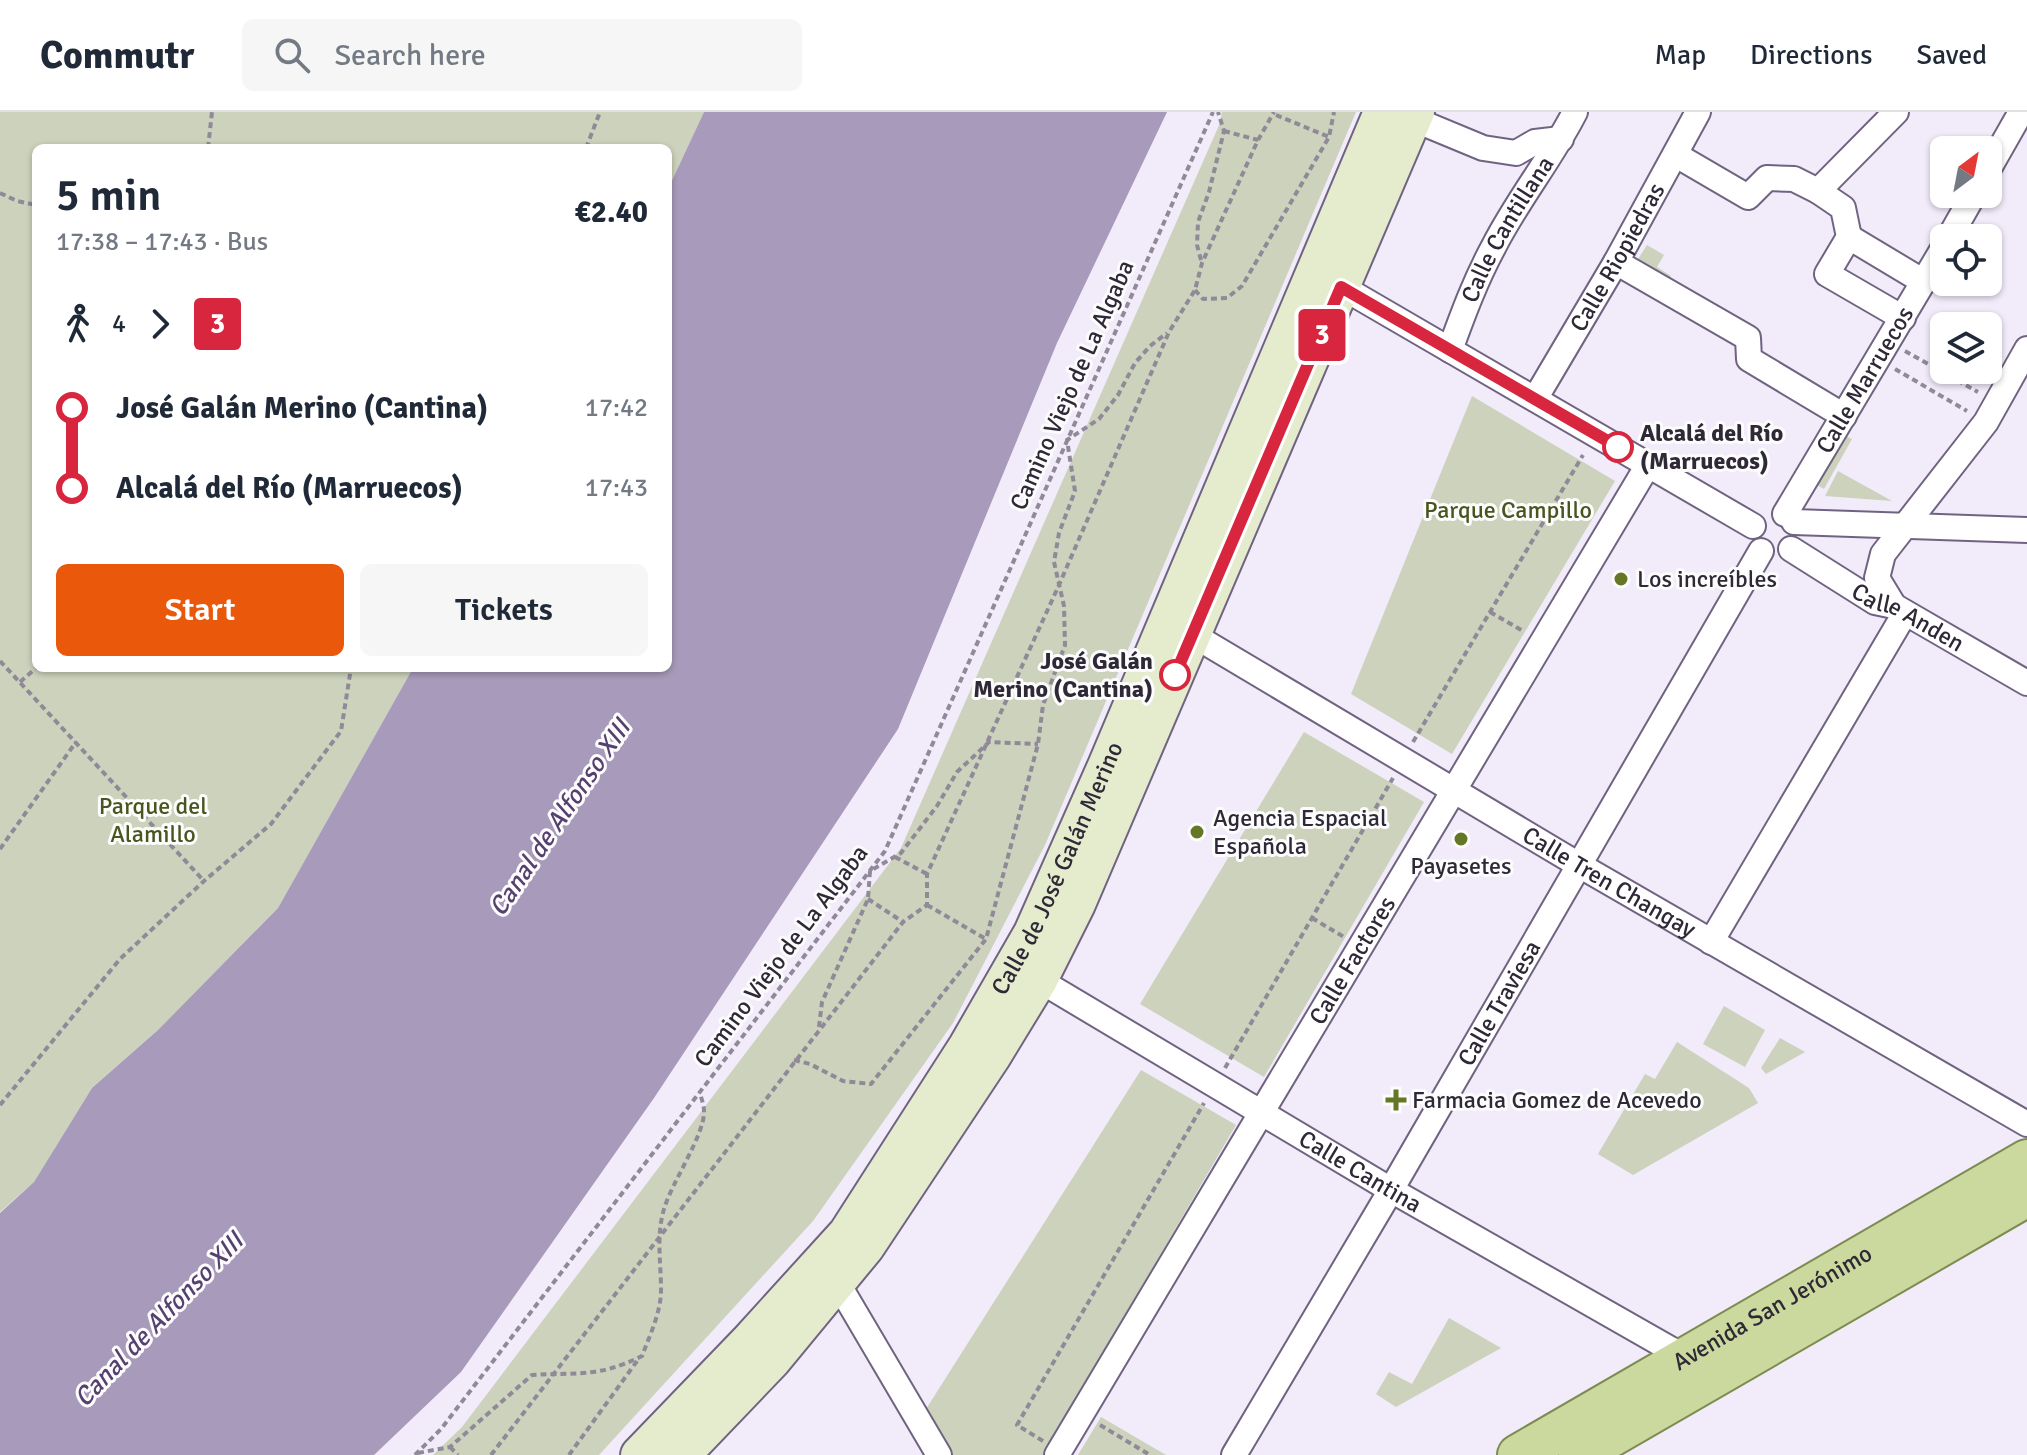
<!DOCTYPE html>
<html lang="en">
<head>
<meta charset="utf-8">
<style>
  body { margin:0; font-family:Signika,sans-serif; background:#f6f6f7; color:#1f2937; height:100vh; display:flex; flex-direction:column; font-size:30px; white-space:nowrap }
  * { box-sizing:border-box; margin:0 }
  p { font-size:26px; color:#747a83 }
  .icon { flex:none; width:44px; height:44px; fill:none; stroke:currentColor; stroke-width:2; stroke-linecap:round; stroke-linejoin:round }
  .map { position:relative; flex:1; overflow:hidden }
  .panel { position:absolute; left:32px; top:32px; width:640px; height:528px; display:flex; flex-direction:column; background:#fff; border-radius:12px; box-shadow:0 2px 6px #0004 }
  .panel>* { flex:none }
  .badge { padding:0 16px; border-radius:6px; font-size:28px; line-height:52px }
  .needle { width:52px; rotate:32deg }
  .controls { position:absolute; left:1930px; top:24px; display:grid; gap:16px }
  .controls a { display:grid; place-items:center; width:72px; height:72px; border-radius:12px; background:#fff; box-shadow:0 2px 6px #0004; font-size:40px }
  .map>.badge { position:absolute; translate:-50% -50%; box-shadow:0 0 0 4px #fff }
  .legs { display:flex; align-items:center; gap:12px; height:88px; padding:0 24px; font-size:26px }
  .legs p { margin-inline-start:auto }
  .overview { display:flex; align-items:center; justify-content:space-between; height:136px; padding:0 24px }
  h1 { font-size:44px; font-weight:600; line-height:60px }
  .button { display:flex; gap:16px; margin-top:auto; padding:16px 24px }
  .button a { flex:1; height:92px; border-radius:12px; background:#ea580c; color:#fff; font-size:32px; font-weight:600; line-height:92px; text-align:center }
  .button a+a { background:#f6f6f7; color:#1f2937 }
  ul { padding:0 24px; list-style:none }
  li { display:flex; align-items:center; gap:28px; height:80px; font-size:30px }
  li i { display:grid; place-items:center; width:12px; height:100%; margin:0 10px; background:currentColor }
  li i::after { content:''; width:20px; height:20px; margin:-10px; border:6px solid; border-radius:50%; background:#fff }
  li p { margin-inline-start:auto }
  li:first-child i { background:linear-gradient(#0000 50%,currentColor 0) }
  li:last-child i { background:linear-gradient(currentColor 50%,#0000 0) }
  header { display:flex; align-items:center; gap:48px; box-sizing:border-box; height:112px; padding:0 40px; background:#fff; border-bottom:2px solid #e0e1e3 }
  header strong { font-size:38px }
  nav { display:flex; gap:44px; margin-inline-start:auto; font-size:28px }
  .search { width:560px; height:72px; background:#f6f6f7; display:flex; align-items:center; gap:20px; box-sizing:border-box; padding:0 28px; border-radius:12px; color:#747a83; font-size:30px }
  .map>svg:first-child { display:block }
</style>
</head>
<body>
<header>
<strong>Commutr</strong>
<div class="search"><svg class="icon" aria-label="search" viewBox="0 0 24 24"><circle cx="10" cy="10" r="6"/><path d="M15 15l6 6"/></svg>Search here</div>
<nav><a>Map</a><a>Directions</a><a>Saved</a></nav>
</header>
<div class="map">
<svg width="2027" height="1343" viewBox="0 0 2027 1343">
  <rect width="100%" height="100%" fill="#f1ebfa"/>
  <!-- green -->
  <g fill="#ccd2bc">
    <path d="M0 0H704L668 77V36H36V556H413L278 796 158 918 92 976 34 1070 0 1100Z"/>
    <path d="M1222 0H1356L1045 733 953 911 813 1109 599 1343H433L462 1315 901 736 1220 11Z"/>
    <path d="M1647 133 1664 143 1657 155 1671 164 1665 174 1633 155Z"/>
    <path d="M1472 284 1615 369 1452 642 1351 582Z"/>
    <path d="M1845 324 1852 327 1824 377 1817 373Z"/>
    <path d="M1838 359 1892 389 1825 384Z"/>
    <path d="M1304 620 1424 690 1264 965 1140 892Z"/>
    <path d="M1724 894 1765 918 1745 955 1703 932Z"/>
    <path d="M1780 926 1805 940 1766 962 1761 956Z"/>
    <path d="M1677 930 1749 976 1758 991 1633 1063 1598 1042 1645 962 1655 967Z"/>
    <path d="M1141 958 1236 1013 1043 1343H943L921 1305Z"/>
    <path d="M1449 1206 1501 1236 1396 1295 1376 1282 1389 1260 1412 1272Z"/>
    <path d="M1101 1305 1166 1343H1078Z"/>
  </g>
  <!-- water -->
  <path fill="#a79aba" d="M704 0H1167L1057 231 898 617 654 986 461 1260 374 1343H0V1101L34 1070 92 976 158 918 278 796 413 556H668V77Z"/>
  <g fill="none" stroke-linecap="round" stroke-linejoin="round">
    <!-- street casing -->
    <g stroke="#706381" stroke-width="28">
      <g id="street">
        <path d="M1413 7 1483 36 1516 41 1535 30 1561 27"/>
        <path d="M1676 43 1748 85 1767 66 1794 67 1818 79 1896 0"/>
        <path d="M1988 58 2021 0"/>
        <path d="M1818 79 1843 96 1849 125 1827 162 1903 206"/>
        <path d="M1849 125 1924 170"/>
        <path d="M1949 126 1974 82"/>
        <path d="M1616 150 1748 226 1749 247 1844 304"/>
        <path d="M1328 167 1753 414"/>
        <path id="s1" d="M1450 238C1463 202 1476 167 1494 134 1518 87 1551 47 1575 0"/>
        <path id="s2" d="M1535 287 1616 150 1698 0"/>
        <path id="s3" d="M1785 402 1944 135"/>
        <path d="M1794 410 2027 418"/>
        <path id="s4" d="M1791 437 1875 490 1894 494 2027 571"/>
        <path d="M1894 494 1877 466 1883 442 1986 310 2027 237"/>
        <path id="s5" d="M1193 523 1579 753 2027 1012"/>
        <path d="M1711 830 1905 501"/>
        <path id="s6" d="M1039 868 1391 1078 1686 1246"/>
        <path d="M837 1170 939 1343"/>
        <path id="s7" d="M1057 1343 1648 353"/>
        <path id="s8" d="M1234 1343 1391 1078 1761 439"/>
      </g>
    </g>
    <!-- secondary casing -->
    <g stroke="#706381" stroke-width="40">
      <g id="secondary">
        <path id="s9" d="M639 1343 748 1230 847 1121 967 934 1032 821 1106 654 1382 0"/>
        <path d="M682 1343 772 1249 866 1135 992 945 1039 868 1077 792 1416 0"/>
      </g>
    </g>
    <!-- primary casing -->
    <g stroke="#7e8b50" stroke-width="44">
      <g id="primary">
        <path id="s10" d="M1518 1343 2027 1048"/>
        <path d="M1579 1343 2027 1084"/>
      </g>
    </g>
    <!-- path -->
    <g stroke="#8f8998" stroke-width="4" stroke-dasharray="6 4" stroke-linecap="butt">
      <path d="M1276 3 1329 25"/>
      <path d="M1224 19 1258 28"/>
      <path d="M208 36 212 0"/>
      <path d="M586 36 600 0"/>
      <path d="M0 81 17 89 36 93"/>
      <path d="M1201 148 1197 133 1198 110 1209 80 1224 19 1218 0"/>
      <path d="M1195 178 1203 187 1227 186 1242 174 1329 25 1334 0"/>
      <path d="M1905 239 1978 280"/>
      <path d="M1895 257 1967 299"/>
      <path d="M1490 500 1523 519"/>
      <path d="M0 549 204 769"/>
      <path d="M20 570 36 556"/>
      <path d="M1413 630 1583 343"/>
      <path d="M0 737 76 630"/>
      <path d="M895 745 927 762"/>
      <path d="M868 787 903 810"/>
      <path d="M927 793 986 827"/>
      <path d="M1312 806 1344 825"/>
      <path d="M819 915 822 890 868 787 870 759 901 741 937 694 957 660 989 630 1038 632"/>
      <path d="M794 948 810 952 843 969 871 972 986 827 1038 632 1043 593 1065 533 1064 494 1054 450 1059 421 1075 379 1067 328 1099 307 1118 283 1135 251 1150 234 1167 221"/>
      <path d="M1225 956 1393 666"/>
      <path d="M0 993 120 847 204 769 271 712 341 619 351 556"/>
      <path d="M1100 1313 1150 1343"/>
      <path d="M1043 1329 1017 1313 1204 991"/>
      <path d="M450 1335 458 1343"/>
      <path d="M418 1341 450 1335 532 1263C579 1260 597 1266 642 1244 650 1223 661 1200 661 1178 661 1150 656 1124 664 1097 672 1070 705 1022 704 999 704 993 701 986 700 980"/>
      <path d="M415 1343 441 1317 885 739 1213 0"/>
      <path d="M491 1343 903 810 927 793V762L1059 473 1169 220 1195 178 1202 151 1258 28 1274 0"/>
      <path d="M569 1343 640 1245"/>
    </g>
    <!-- street -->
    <use href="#street" stroke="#fff" stroke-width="24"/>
    <!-- secondary -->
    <use href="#secondary" stroke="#e5ecce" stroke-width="36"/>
    <!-- primary -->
    <use href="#primary" stroke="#cbd99e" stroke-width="40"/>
  </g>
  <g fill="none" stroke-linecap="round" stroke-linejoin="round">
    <!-- line-1 casing -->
    <g stroke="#fff" stroke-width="18">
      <path id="line-1" d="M1175 563 1341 175 1618 335"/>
    </g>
    <!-- line-1 -->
    <use href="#line-1" stroke="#d7263d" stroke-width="12"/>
  </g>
  <!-- markers -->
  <g fill="#fff" stroke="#d7263d" stroke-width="4">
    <circle cx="1618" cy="335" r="14"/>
    <circle cx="1175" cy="563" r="14"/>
  </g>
  <g fill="#657725" stroke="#fcfcfc" stroke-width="3">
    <circle cx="1621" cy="467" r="8"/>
    <circle cx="1197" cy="720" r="8"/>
    <circle cx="1461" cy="727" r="8"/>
    <path d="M1392 976h8v8h8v8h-8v8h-8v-8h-8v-8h8z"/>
  </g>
  <g text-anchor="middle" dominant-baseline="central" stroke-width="6" stroke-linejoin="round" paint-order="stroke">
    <!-- street labels -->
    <g font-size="24" fill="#2f2937" stroke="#fcfcfc">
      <text stroke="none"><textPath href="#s1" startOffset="134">Calle Cantillana</textPath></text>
      <text stroke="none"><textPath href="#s2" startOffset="164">Calle Riopiedras</textPath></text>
      <text stroke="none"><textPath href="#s3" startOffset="156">Calle Marruecos</textPath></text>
      <text transform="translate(1072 273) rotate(-66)">Camino Viejo de La Algaba</text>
      <text stroke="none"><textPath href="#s4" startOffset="136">Calle Anden</textPath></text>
      <text stroke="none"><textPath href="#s9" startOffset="726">Calle de José Galán Merino</textPath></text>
      <text stroke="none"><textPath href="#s5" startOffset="484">Calle Tren Changay</textPath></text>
      <text transform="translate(781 844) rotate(-53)">Camino Viejo de La Algaba</text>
      <text stroke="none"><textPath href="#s7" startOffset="576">Calle Factores</textPath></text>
      <text stroke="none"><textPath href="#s8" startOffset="524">Calle Traviesa</textPath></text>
      <text stroke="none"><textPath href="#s6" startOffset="374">Calle Cantina</textPath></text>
      <text stroke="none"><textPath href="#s10" startOffset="294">Avenida San Jerónimo</textPath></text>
    </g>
    <!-- stop labels -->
    <g font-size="24" font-weight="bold" fill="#2f2937" stroke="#fcfcfc" text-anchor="start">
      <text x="1640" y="321">Alcalá del Río<tspan x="1640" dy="28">(Marruecos)</tspan></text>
      <text x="1153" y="549" text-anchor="end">José Galán<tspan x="1153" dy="28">Merino (Cantina)</tspan></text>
    </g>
    <!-- park labels -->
    <g font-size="24" fill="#49551f" stroke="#fcfcfc">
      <text x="1508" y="398">Parque Campillo</text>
      <text x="153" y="694">Parque del<tspan x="153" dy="28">Alamillo</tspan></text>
    </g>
    <!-- poi labels -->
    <g font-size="24" fill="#2f2937" stroke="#fcfcfc" text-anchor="start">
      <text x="1637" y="467">Los increíbles</text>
      <text x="1213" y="706">Agencia Espacial<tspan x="1213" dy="28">Española</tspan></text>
      <text x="1461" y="754" text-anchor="middle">Payasetes</text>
      <text x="1412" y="988">Farmacia Gomez de Acevedo</text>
    </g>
    <!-- water labels -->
    <g font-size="26" font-style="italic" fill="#55416f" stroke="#fcfcfc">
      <text transform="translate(560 706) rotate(-56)">Canal de Alfonso XIII</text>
      <text transform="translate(159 1208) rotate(-46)">Canal de Alfonso XIII</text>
    </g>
  </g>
</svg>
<div class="controls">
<a><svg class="needle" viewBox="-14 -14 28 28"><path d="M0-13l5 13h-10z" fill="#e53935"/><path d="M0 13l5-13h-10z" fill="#747a83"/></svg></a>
<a><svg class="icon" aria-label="locate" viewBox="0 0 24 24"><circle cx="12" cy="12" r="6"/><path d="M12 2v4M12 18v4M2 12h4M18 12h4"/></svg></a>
<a><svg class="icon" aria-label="layers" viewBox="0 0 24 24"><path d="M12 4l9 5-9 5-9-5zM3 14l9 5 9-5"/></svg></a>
</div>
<b class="badge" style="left:1322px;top:223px;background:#d7263d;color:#fff">3</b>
<section class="panel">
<div class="overview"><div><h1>5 min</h1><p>17:38 – 17:43 · Bus</p></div><b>€2.40</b></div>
<div class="legs"><svg class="icon" aria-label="walk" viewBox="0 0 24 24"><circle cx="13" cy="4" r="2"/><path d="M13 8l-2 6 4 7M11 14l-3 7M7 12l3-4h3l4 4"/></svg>4<svg class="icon" aria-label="forward" viewBox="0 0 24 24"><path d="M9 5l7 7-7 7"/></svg><b class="badge" style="background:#d7263d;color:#fff">3</b></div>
<ul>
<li><i style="color:#d7263d"></i><b>José Galán Merino (Cantina)</b><p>17:42</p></li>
<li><i style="color:#d7263d"></i><b>Alcalá del Río (Marruecos)</b><p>17:43</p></li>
</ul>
<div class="button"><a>Start</a><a>Tickets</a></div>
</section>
</div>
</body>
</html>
